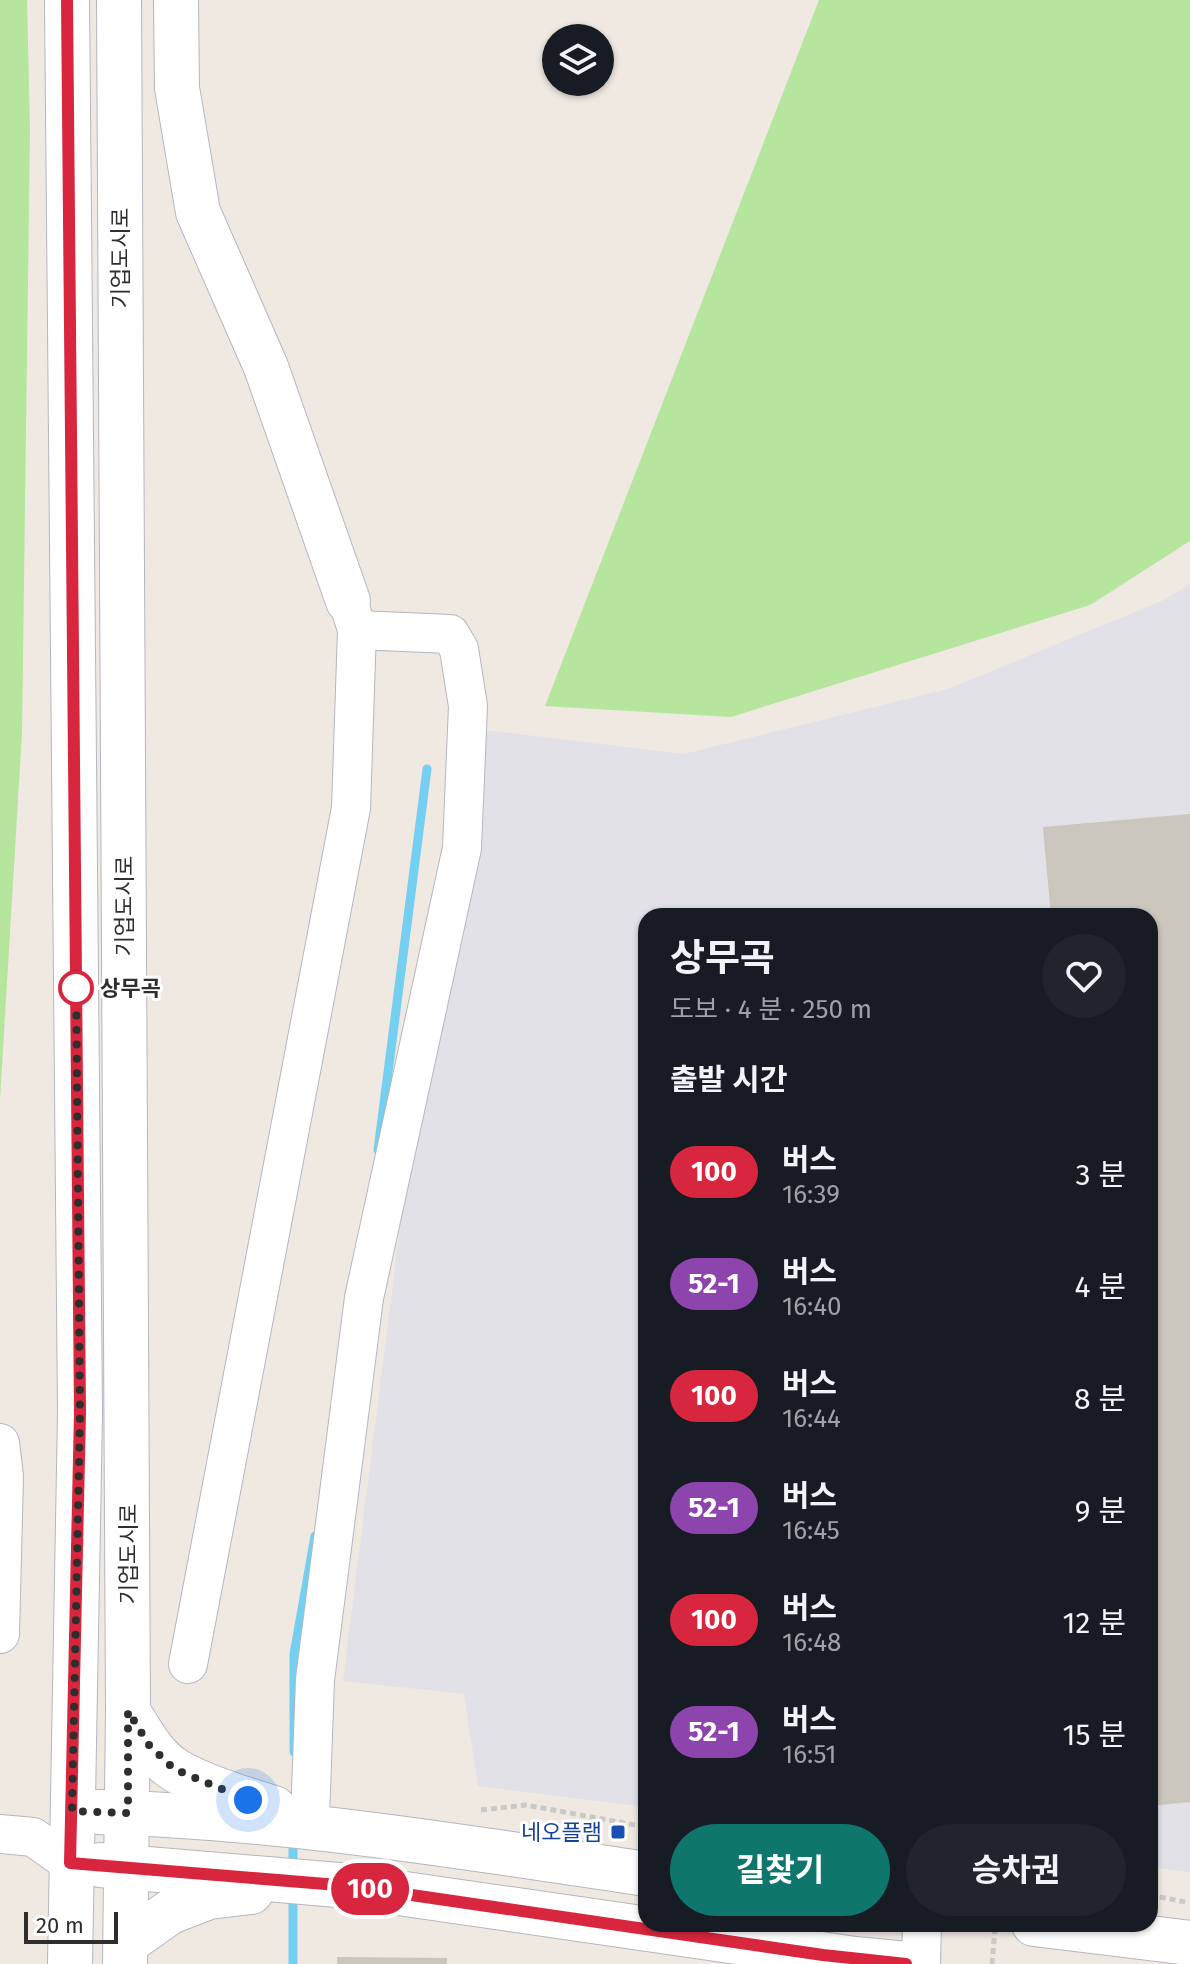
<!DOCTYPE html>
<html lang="ko">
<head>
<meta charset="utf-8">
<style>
  body { margin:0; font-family:"Fira Sans","Noto Sans KR",sans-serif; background:#20242c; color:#f1f3f6; height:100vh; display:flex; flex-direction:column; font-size:30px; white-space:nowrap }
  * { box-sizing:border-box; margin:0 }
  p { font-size:26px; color:#9ea1a6 }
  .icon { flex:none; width:44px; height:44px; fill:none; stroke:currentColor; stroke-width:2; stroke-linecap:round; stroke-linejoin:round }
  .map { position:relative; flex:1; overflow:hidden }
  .details { position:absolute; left:638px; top:908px; width:520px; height:1024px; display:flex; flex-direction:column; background:#171b24; border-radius:24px; box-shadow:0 2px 6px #0004 }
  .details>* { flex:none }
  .badge { padding:0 16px; border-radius:26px; font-size:28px; line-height:52px }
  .buttons { position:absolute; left:542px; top:24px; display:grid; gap:16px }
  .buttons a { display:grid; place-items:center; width:72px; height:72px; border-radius:50%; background:#171b24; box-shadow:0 2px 6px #0004; font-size:40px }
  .scale { position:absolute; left:24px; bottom:20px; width:94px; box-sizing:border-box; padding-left:8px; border:4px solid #2e2e2e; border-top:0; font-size:22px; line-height:28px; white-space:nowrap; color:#2e2e2e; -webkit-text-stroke:6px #fff; paint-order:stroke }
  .you { position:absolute; width:40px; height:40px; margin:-20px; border:6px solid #fff; border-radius:50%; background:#1a73e8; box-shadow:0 0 0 12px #1a73e833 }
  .map>.badge { position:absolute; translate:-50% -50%; box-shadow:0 0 0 4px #fff }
  h2 { padding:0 32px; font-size:30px; line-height:72px }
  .round { display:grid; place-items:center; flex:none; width:84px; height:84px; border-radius:42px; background:#20242c }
  .overview { display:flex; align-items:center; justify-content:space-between; height:136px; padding:0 32px }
  h1 { font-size:38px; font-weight:700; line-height:60px }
  .button { display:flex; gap:16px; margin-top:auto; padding:16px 32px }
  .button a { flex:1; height:92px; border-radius:48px; background:#0f766e; color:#fff; font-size:32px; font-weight:700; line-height:92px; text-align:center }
  .button a+a { background:#20242c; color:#f1f3f6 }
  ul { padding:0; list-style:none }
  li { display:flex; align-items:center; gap:24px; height:112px; padding:0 32px }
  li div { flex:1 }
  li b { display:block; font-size:30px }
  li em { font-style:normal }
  li .badge { min-width:88px; font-weight:700; text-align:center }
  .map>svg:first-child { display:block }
</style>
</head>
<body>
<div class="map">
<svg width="1190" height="1964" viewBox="0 0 1190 1964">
  <rect width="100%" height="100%" fill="#efe9e1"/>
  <!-- industrial -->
  <path fill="#e3e1e8" d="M1190 584V1872L1150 1867V916H646V1807L478 1786 464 1694 343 1681 419 1076 469 728 684 754 948 689 1164 600Z"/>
  <!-- green -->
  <g fill="#b6e59e">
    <path d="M0 0H27L30 130 22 733 0 1099Z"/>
    <path d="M819 0H1190V541L1090 605 731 717 545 706Z"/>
  </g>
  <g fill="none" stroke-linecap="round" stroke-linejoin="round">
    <!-- stream -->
    <g stroke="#75cff0" stroke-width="9">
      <path d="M378 1150 427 769"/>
      <path d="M294 1752V1654L315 1536"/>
      <path d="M293 1872V1838"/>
      <path d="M293 1894V1964"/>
    </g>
  </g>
  <!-- building -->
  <g fill="#cbc7bf" stroke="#cbc5ba" stroke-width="2">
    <path d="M1190 815V1801L1150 1805V916H1052L1044 828Z"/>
    <path d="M338 1958 446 1959V1964H338Z"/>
  </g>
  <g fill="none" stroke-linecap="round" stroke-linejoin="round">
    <!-- street casing -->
    <g stroke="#b4b7c1" stroke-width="40">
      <g id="street">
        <path d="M0 1443 4 1476 0 1634"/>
        <path d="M188 1664 351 808 357 630 350 607"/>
        <path d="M310 1818 315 1680 364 1298 462 848 468 706 459 649 450 634 357 630"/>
        <path d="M0 1834 33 1837 70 1863"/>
        <path d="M921 1964 922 1924"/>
      </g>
    </g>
    <!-- secondary casing -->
    <g stroke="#b4b7c1" stroke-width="46">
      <g id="secondary">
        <path d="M67 0 80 1413 70 1964"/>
        <path d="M119 0 128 1711 125 1964"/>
        <path d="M176 0 177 88 198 212 266 367 348 601"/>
        <path d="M128 1711C141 1732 154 1757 175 1770 198 1784 247 1800 274 1808"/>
        <path d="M98 1812C283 1817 464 1847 646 1874"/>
        <path d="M100 1865 350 1886 855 1959 907 1964"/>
        <path d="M1034 1924 1190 1943"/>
        <path d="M126 1943 170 1912 209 1897 251 1892"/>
      </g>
    </g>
    <!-- path -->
    <g stroke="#c9c9c9" stroke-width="5" stroke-dasharray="6 4" stroke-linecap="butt">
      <path d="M481 1810 526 1805 646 1827"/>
      <path d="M1150 1895 1185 1902"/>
      <path d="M992 1964 995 1929"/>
    </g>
    <!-- street -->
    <use href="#street" stroke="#fff" stroke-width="38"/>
    <!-- secondary -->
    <use href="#secondary" stroke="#fff" stroke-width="44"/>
  </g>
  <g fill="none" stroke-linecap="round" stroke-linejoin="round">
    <!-- line casing -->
    <g stroke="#fff" stroke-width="18">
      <path id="line" d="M67 0 80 1413 70 1863 350 1886 823 1955 906 1964"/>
    </g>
    <!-- line -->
    <use href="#line" stroke="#d7263d" stroke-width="12"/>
    <!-- walk -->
    <path stroke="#2e2e2e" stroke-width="8" stroke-dasharray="0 14.4" d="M76 988V973L80 1413 72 1811 128 1813V1711L149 1745 174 1769 248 1800"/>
  </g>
  <!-- markers -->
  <circle fill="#fff" stroke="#d7263d" stroke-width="4" cx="76" cy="988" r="16"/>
  <rect fill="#1a4fb4" stroke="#fff" stroke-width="3" x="610" y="1824" width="16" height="16" rx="4"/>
  <g text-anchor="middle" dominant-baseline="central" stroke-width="6" stroke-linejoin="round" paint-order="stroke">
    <!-- street labels -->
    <g font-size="22" fill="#2e2e2e" stroke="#fff">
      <text transform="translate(120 258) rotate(-90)">기업도시로</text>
      <text transform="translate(124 906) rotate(-90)">기업도시로</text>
      <text transform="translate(128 1554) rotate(-90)">기업도시로</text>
    </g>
    <!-- stop labels -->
    <g font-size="22" font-weight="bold" fill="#2e2e2e" stroke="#fff" text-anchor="start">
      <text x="100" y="988">상무곡</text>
    </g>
    <!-- transit labels -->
    <g font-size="22" fill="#164399" stroke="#fff" text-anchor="end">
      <text x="602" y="1832">네오플램</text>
    </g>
  </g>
</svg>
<div class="buttons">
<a><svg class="icon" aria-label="layers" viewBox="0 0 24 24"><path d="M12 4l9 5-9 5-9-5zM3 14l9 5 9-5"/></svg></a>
</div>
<div class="scale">20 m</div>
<div class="you" style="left:248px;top:1800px"></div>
<b class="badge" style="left:370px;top:1889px;background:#d7263d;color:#fff">100</b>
<section class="details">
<div class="overview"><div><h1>상무곡</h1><p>도보 · 4 분 · 250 m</p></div><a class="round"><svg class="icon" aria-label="heart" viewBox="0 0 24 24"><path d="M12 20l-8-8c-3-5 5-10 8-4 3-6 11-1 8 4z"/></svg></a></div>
<h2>출발 시간</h2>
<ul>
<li><span class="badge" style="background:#d7263d;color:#fff">100</span><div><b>버스</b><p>16:39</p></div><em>3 분</em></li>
<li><span class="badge" style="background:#8e44ad;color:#fff">52-1</span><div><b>버스</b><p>16:40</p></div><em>4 분</em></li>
<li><span class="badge" style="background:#d7263d;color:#fff">100</span><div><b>버스</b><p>16:44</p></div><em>8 분</em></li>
<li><span class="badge" style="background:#8e44ad;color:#fff">52-1</span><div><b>버스</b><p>16:45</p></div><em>9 분</em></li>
<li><span class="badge" style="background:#d7263d;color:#fff">100</span><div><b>버스</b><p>16:48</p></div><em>12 분</em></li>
<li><span class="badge" style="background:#8e44ad;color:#fff">52-1</span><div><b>버스</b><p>16:51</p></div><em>15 분</em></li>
</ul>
<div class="button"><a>길찾기</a><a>승차권</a></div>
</section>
</div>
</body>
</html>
